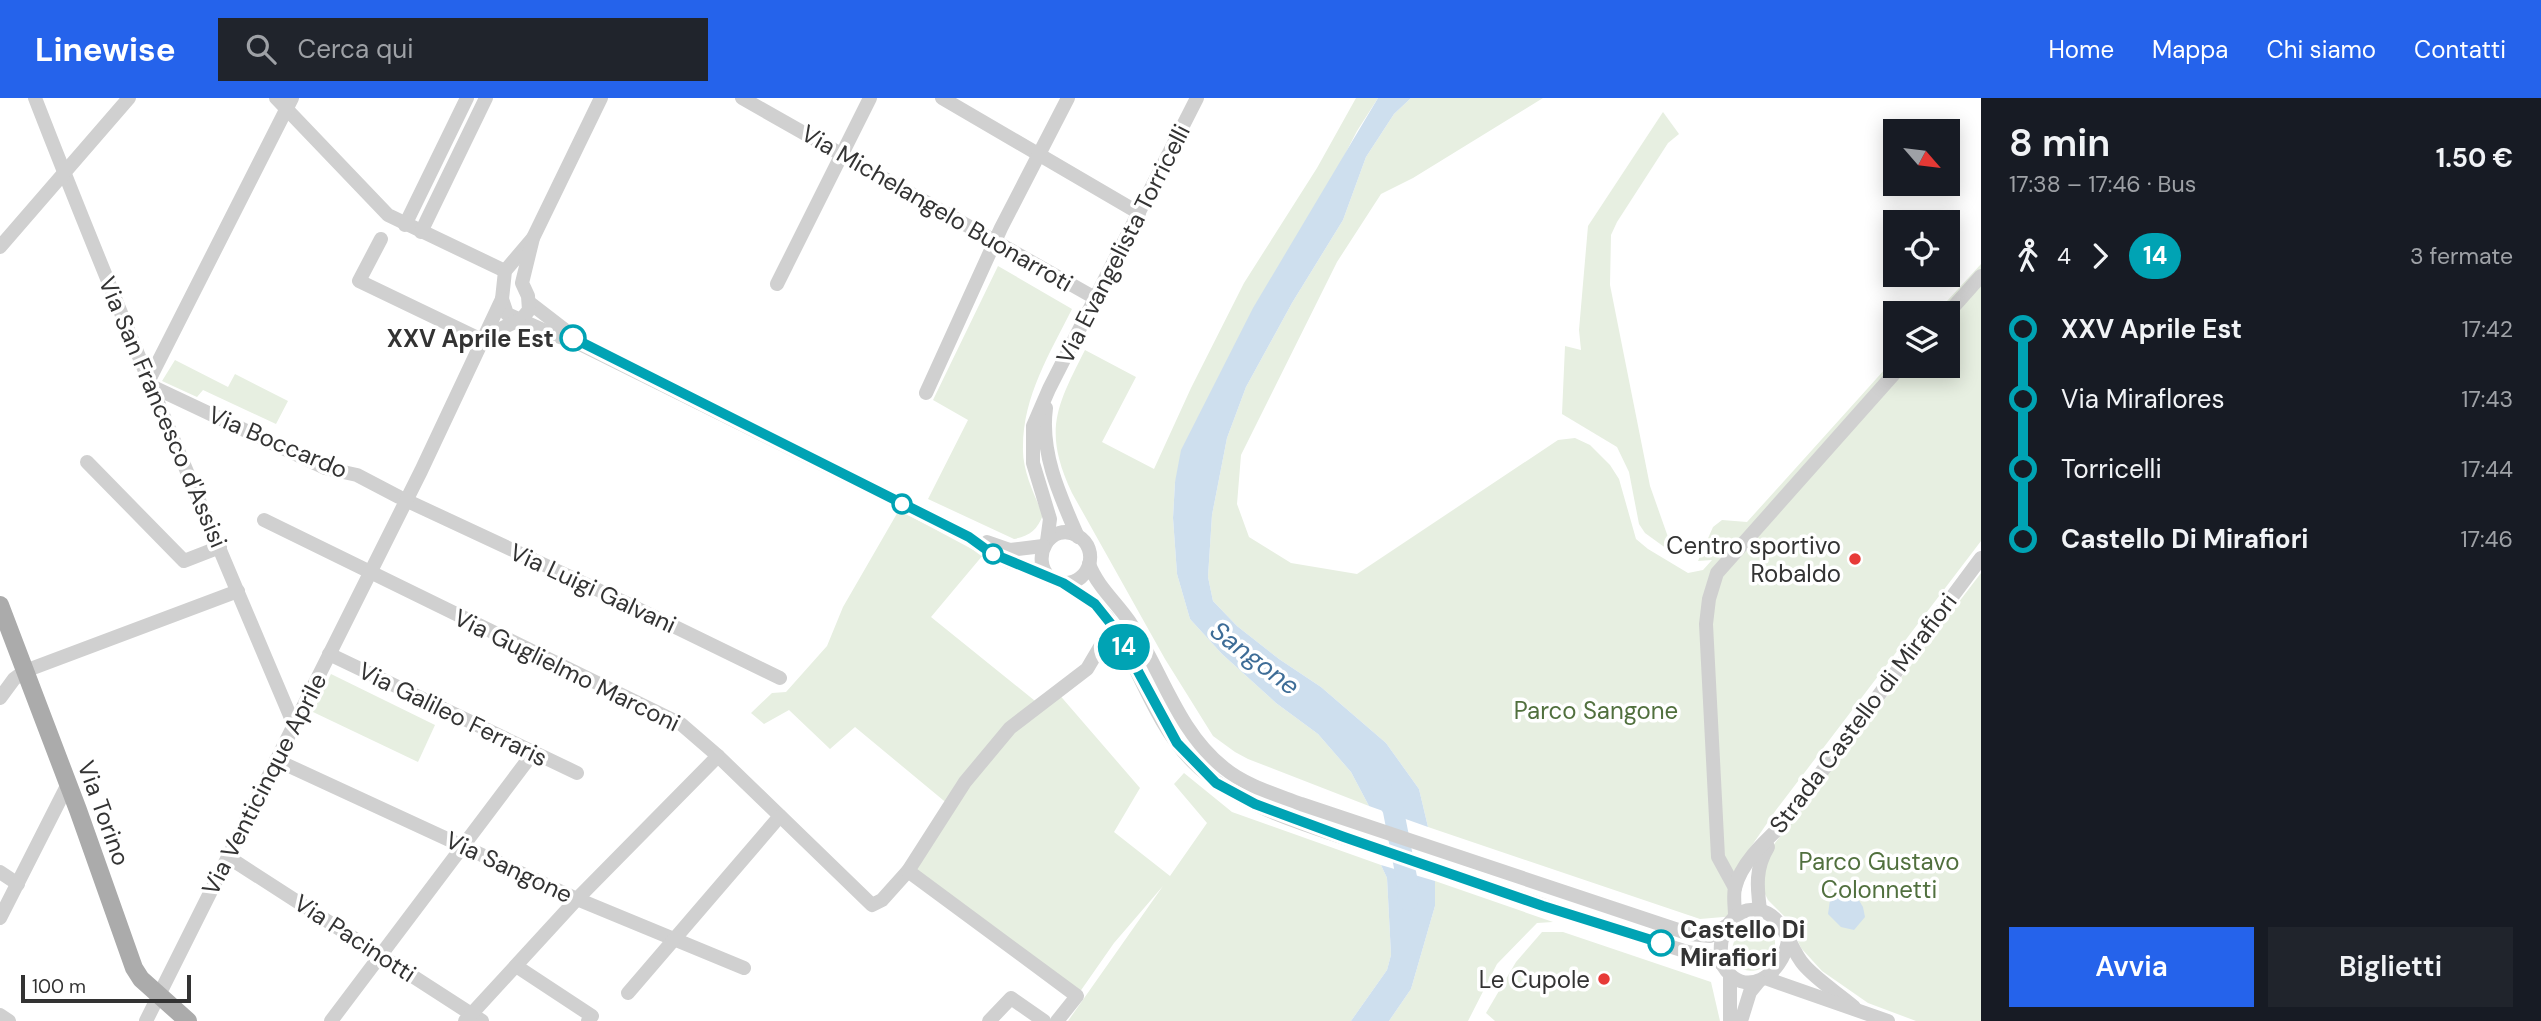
<!DOCTYPE html>
<html lang="it">
<head>
<meta charset="utf-8">
<style>
  body { margin:0; font-family:"DM Sans",sans-serif; background:#20242c; color:#f1f3f6; height:100vh; display:flex; flex-direction:column; font-size:26px; white-space:nowrap }
  * { box-sizing:border-box; margin:0 }
  p { font-size:23px; color:#9ea1a6 }
  .icon { flex:none; width:38px; height:38px; fill:none; stroke:currentColor; stroke-width:2; stroke-linecap:round; stroke-linejoin:round }
  .map { position:relative; flex:1; overflow:hidden }
  .panel { display:flex; flex-direction:column; background:#171b24; width:560px }
  .panel>* { flex:none }
  .badge { padding:0 14px; border-radius:23px; font-size:24px; line-height:46px }
  .needle { width:46px; rotate:118deg }
  .buttons { position:absolute; left:1883px; top:21px; display:grid; gap:14px }
  .buttons a { display:grid; place-items:center; width:77px; height:77px; border-radius:0px; background:#171b24; box-shadow:0 4px 18px #0003; font-size:35px }
  .scale { position:absolute; left:21px; bottom:18px; width:170px; box-sizing:border-box; padding-left:7px; border:4px solid #333; border-top:0; font-size:19px; line-height:24px; white-space:nowrap; color:#333; -webkit-text-stroke:5px #fff; paint-order:stroke }
  .map>.badge { position:absolute; translate:-50% -50%; box-shadow:0 0 0 4px #fff }
  .legs { display:flex; align-items:center; gap:10px; height:77px; padding:0 28px; font-size:23px }
  .legs p { margin-inline-start:auto }
  .overview { display:flex; align-items:center; justify-content:space-between; height:119px; padding:0 28px }
  h1 { font-size:38px; font-weight:600; line-height:52px }
  .button { display:flex; gap:14px; margin-top:auto; padding:14px 28px }
  .button a { flex:1; height:80px; border-radius:0px; background:#2563eb; color:#fff; font-size:28px; font-weight:600; line-height:80px; text-align:center }
  .button a+a { background:#20242c; color:#f1f3f6 }
  ul { padding:0 28px; list-style:none }
  li { display:flex; align-items:center; gap:24px; height:70px; font-size:26px }
  li i { display:grid; place-items:center; width:10px; height:100%; margin:0 9px; background:currentColor }
  li i::after { content:''; width:18px; height:18px; margin:-9px; border:5px solid; border-radius:50%; background:#171b24 }
  li p { margin-inline-start:auto }
  li:first-child i { background:linear-gradient(#0000 50%,currentColor 0) }
  li:last-child i { background:linear-gradient(currentColor 50%,#0000 0) }
  header { display:flex; align-items:center; gap:42px; box-sizing:border-box; height:98px; padding:0 35px; background:#2563eb; color:#fff }
  header strong { font-size:33px }
  nav { display:flex; gap:38px; margin-inline-start:auto; font-size:24px }
  .search { width:490px; height:63px; background:#20242c; display:flex; align-items:center; gap:18px; box-sizing:border-box; padding:0 24px; border-radius:0px; color:#9ea1a6; font-size:26px }
  main { display:flex; flex:1; min-height:0 }
  .map>svg:first-child { display:block }
</style>
</head>
<body>
<header>
<strong>Linewise</strong>
<div class="search"><svg class="icon" aria-label="search" viewBox="0 0 24 24"><circle cx="10" cy="10" r="6"/><path d="M15 15l6 6"/></svg>Cerca qui</div>
<nav><a>Home</a><a>Mappa</a><a>Chi siamo</a><a>Contatti</a></nav>
</header>
<main>
<div class="map">
<svg width="1981" height="923" viewBox="0 0 1981 923">
  <rect width="100%" height="100%" fill="#fff"/>
  <!-- green -->
  <g fill="#e7efe1">
    <path d="M1356 0H1378L1357 33 1175 384 1173 420 1177 476 1190 521 1222 556 1276 605 1318 636 1351 674 1369 708 1248 661 1235 654 1213 638 1165 561 1072 395C1043 333 1056 309 1085 252L1136 279 1102 344 1154 371 1191 290 1244 185 1317 70Z"/>
    <path d="M1411 0H1543L1413 80 1381 96 1337 164 1241 357 1237 406 1249 439 1291 465 1357 476 1558 342 1575 340 1590 347 1610 367 1619 381 1636 441 1648 451 1688 475 1703 472 1712 462 1698 463 1713 429 1722 422 1747 424 1895 260V268H1948V215H1936L1981 166V443L1776 712 1738 768 1735 818 1700 821 1428 729 1419 691 1386 645 1321 589 1279 561 1237 528 1213 503 1208 479 1212 417 1227 340 1246 289 1292 205 1343 122 1366 59 1394 16Z"/>
    <path d="M1663 14 1679 36 1668 45 1617 124 1611 137 1610 187 1650 388 1674 456 1645 435 1639 426 1629 374 1617 349 1562 316 1565 248 1581 252 1579 232 1588 128Z"/>
    <path d="M998 168 1072 211C1050 255 1023 298 1023 349 1022 372 1034 396 1043 417 1037 432 1030 438 1014 441L928 401 968 322 933 302Z"/>
    <path d="M175 262 228 289 235 276 288 303 276 326 203 292 197 299 162 283Z"/>
    <path d="M899 412 983 457 931 519 1040 607 1057 594 1140 690 1114 734 1170 778 1207 725 1174 686 1184 675 1232 714 1381 767 1387 780 1391 857 1387 872 1351 923H1068L1163 788 1114 845 1077 898 908 773 949 707 855 629 830 651 789 612 764 626 751 615 772 595 786 594 827 548 843 509Z"/>
    <path d="M1981 475V923H1916L1868 905 1822 873 1801 850 1790 824 1768 802 1764 794 1762 782 1769 754 1775 745Z"/>
    <path d="M331 576 435 627 418 664 313 614Z"/>
    <path d="M1435 783 1553 824 1537 825 1497 866 1468 923H1389L1411 891 1435 808Z"/>
    <path d="M1753 827C1781 829 1780 853 1763 870 1727 885 1721 836 1753 827Z"/>
    <path d="M1542 834H1563L1711 884 1720 923H1495L1486 915 1516 864Z"/>
  </g>
  <!-- water -->
  <g fill="#cedfee">
    <path d="M1378 0H1411L1394 16 1366 59 1343 122 1292 205 1246 289 1227 340 1212 417 1208 479 1213 503 1237 528 1279 561 1321 589 1386 645 1419 691 1428 729 1369 708 1351 674 1318 636 1276 605 1222 556 1190 521 1177 476 1173 420 1175 384 1181 352 1253 210Z"/>
    <path d="M1381 767 1435 783V808L1411 891 1389 923H1351L1387 872 1391 857 1387 780Z"/>
    <path d="M1836 791 1845 796 1854 794 1863 809 1865 819 1854 832 1841 829 1828 816 1831 795Z"/>
  </g>
  <g fill="none" stroke-linecap="round" stroke-linejoin="round">
    <!-- river -->
    <path stroke="#cedfee" stroke-width="21" d="M1382 692 1393 711 1409 792 1408 802"/>
    <!-- minor -->
    <g stroke="#d0d0d0" stroke-width="14">
      <path d="M35 0C117 211 206 419 294 627"/>
      <path d="M276 0 388 117 505 173"/>
      <path d="M742 0 1095 200"/>
      <path d="M942 0 1139 115"/>
      <path d="M405 127 467 0"/>
      <path d="M421 134 486 0"/>
      <path d="M533 140 505 173 502 201 507 216 554 237 576 244 969 439C982 449 995 458 1010 464 1019 467 1028 469 1036 473 1045 477 1055 485 1065 485 1090 485 1100 451 1078 438 1051 422 1029 460 1050 480"/>
      <path d="M381 141 359 183 484 243"/>
      <path d="M0 149 129 0"/>
      <path d="M777 186 870 0"/>
      <path d="M530 205 565 232 575 242"/>
      <path d="M1948 215 1981 178"/>
      <path d="M520 223 529 212 528 198 522 185 533 140 601 0"/>
      <path d="M485 242 494 234 519 222"/>
      <path d="M148 284 292 0"/>
      <path d="M149 287 325 370 357 377 399 399 626 505 780 580"/>
      <path d="M926 295 1001 130 1068 0"/>
      <path d="M1046 310C1040 355 1060 398 1078 439"/>
      <path d="M87 364 184 463 220 449"/>
      <path d="M264 422 681 626 718 658 872 807 882 802 908 773 965 684 1010 630 1087 571 1100 549"/>
      <path d="M1047 443 1050 421 1033 365V328L1049 291 1197 0"/>
      <path d="M987 444 1010 452 1043 448"/>
      <path d="M1089 466C1097 488 1116 504 1129 523 1161 571 1177 633 1224 670 1246 688 1275 696 1301 706L1690 836 1710 838 1726 828"/>
      <path d="M1063 485 1095 506 1107 519C1138 565 1153 624 1193 664 1241 712 1315 729 1378 751 1479 787 1582 820 1684 853L1713 859 1722 866"/>
      <path d="M329 556 577 675"/>
      <path d="M0 600 14 581 25 573 238 493"/>
      <path d="M276 662 577 801 744 870"/>
      <path d="M228 759 482 923"/>
      <path d="M908 773 1077 898 1057 923"/>
      <path d="M0 774 18 786"/>
      <path d="M1735 790 1718 759 1706 526 1709 501 1717 475 1901 268"/>
      <path d="M1760 812C1757 789 1755 770 1768 749"/>
      <path d="M1735 818C1735 809 1733 798 1735 790 1741 765 1764 744 1782 727L1981 460"/>
      <path d="M0 820 68 686"/>
      <path d="M1788 843C1782 877 1744 904 1722 866 1719 850 1721 833 1733 821 1739 814 1748 811 1757 812 1785 816 1788 849 1804 867 1818 883 1838 895 1854 909"/>
      <path d="M516 868 592 918 588 923"/>
      <path d="M1730 877V923"/>
      <path d="M1765 880 1888 923"/>
      <path d="M628 895 780 718"/>
      <path d="M0 917 9 923"/>
      <path d="M146 923 421 373 502 201"/>
      <path d="M331 923 533 655"/>
      <path d="M465 923 577 801 718 658"/>
      <path d="M989 923 1011 900 1044 923"/>
      <path d="M1741 923 1750 894 1759 883"/>
    </g>
    <!-- major -->
    <path stroke="#ababab" stroke-width="18" d="M0 507 78 712 134 870 141 881 188 923"/>
  </g>
  <g fill="none" stroke-linecap="round" stroke-linejoin="round">
    <!-- line-1 casing -->
    <g stroke="#fff" stroke-width="16">
      <path id="line-1" d="M573 240 969 439 991 455 1063 485 1095 506 1115 531 1177 645 1216 685 1255 706 1344 739 1543 808 1661 845"/>
    </g>
    <!-- line-1 -->
    <use href="#line-1" stroke="#00a3b4" stroke-width="10"/>
  </g>
  <!-- markers -->
  <g fill="#fff" stroke="#00a3b4" stroke-width="3.5">
    <circle cx="573" cy="240" r="12"/>
    <circle cx="902" cy="406" r="9"/>
    <circle cx="993" cy="456" r="9"/>
    <circle cx="1661" cy="845" r="12"/>
  </g>
  <g fill="#e73a37" stroke="#fff" stroke-width="2.5">
    <circle cx="1855" cy="461" r="7"/>
    <circle cx="1604" cy="881" r="7"/>
  </g>
  <g text-anchor="middle" dominant-baseline="central" stroke-width="7" stroke-linejoin="round" paint-order="stroke">
    <!-- street labels -->
    <g font-size="24" fill="#333" stroke="#fff">
      <text transform="translate(937 110) rotate(30)">Via Michelangelo Buonarroti</text>
      <text transform="translate(1123 146) rotate(-63)">Via Evangelista Torricelli</text>
      <text transform="translate(163 314) rotate(67)">Via San Francesco d'Assisi</text>
      <text transform="translate(278 344) rotate(23)">Via Boccardo</text>
      <text transform="translate(593 490) rotate(25)">Via Luigi Galvani</text>
      <text transform="translate(567 572) rotate(26)">Via Guglielmo Marconi</text>
      <text transform="translate(1863 615) rotate(-53)">Strada Castello di Mirafiori</text>
      <text transform="translate(453 616) rotate(26)">Via Galileo Ferraris</text>
      <text transform="translate(264 686) rotate(-63)">Via Venticinque Aprile</text>
      <text transform="translate(104 715) rotate(70)">Via Torino</text>
      <text transform="translate(509 769) rotate(25)">Via Sangone</text>
      <text transform="translate(355 840) rotate(33)">Via Pacinotti</text>
    </g>
    <!-- stop labels -->
    <g font-size="24" font-weight="bold" fill="#333" stroke="#fff" text-anchor="end">
      <text x="554" y="240">XXV Aprile Est</text>
      <text x="1680" y="831" text-anchor="start">Castello Di<tspan x="1680" dy="28">Mirafiori</tspan></text>
    </g>
    <!-- poi labels -->
    <g font-size="24" fill="#333" stroke="#fff" text-anchor="end">
      <text x="1841" y="447">Centro sportivo<tspan x="1841" dy="28">Robaldo</tspan></text>
      <text x="1590" y="881">Le Cupole</text>
    </g>
    <!-- park labels -->
    <g font-size="24" fill="#51703e" stroke="#fff">
      <text x="1596" y="612">Parco Sangone</text>
      <text x="1879" y="763">Parco Gustavo<tspan x="1879" dy="28">Colonnetti</tspan></text>
    </g>
    <!-- water labels -->
    <g font-size="26" font-style="italic" fill="#3e6d97" stroke="#fff">
      <text transform="translate(1255 560) rotate(37)">Sangone</text>
    </g>
  </g>
</svg>
<div class="buttons">
<a><svg class="needle" viewBox="-14 -14 28 28"><path d="M0-13l5 13h-10z" fill="#e53935"/><path d="M0 13l5-13h-10z" fill="#9ea1a6"/></svg></a>
<a><svg class="icon" aria-label="locate" viewBox="0 0 24 24"><circle cx="12" cy="12" r="6"/><path d="M12 2v4M12 18v4M2 12h4M18 12h4"/></svg></a>
<a><svg class="icon" aria-label="layers" viewBox="0 0 24 24"><path d="M12 4l9 5-9 5-9-5zM3 14l9 5 9-5"/></svg></a>
</div>
<div class="scale">100 m</div>
<b class="badge" style="left:1124px;top:549px;background:#00a3b4;color:#fff">14</b>
</div>
<section class="panel">
<div class="overview"><div><h1>8 min</h1><p>17:38 – 17:46 · Bus</p></div><b>1.50 €</b></div>
<div class="legs"><svg class="icon" aria-label="walk" viewBox="0 0 24 24"><circle cx="13" cy="4" r="2"/><path d="M13 8l-2 6 4 7M11 14l-3 7M7 12l3-4h3l4 4"/></svg>4<svg class="icon" aria-label="forward" viewBox="0 0 24 24"><path d="M9 5l7 7-7 7"/></svg><b class="badge" style="background:#00a3b4;color:#fff">14</b><p>3 fermate</p></div>
<ul>
<li><i style="color:#00a3b4"></i><b>XXV Aprile Est</b><p>17:42</p></li>
<li><i style="color:#00a3b4"></i><span>Via Miraflores</span><p>17:43</p></li>
<li><i style="color:#00a3b4"></i><span>Torricelli</span><p>17:44</p></li>
<li><i style="color:#00a3b4"></i><b>Castello Di Mirafiori</b><p>17:46</p></li>
</ul>
<div class="button"><a>Avvia</a><a>Biglietti</a></div>
</section>
</main>
</body>
</html>
